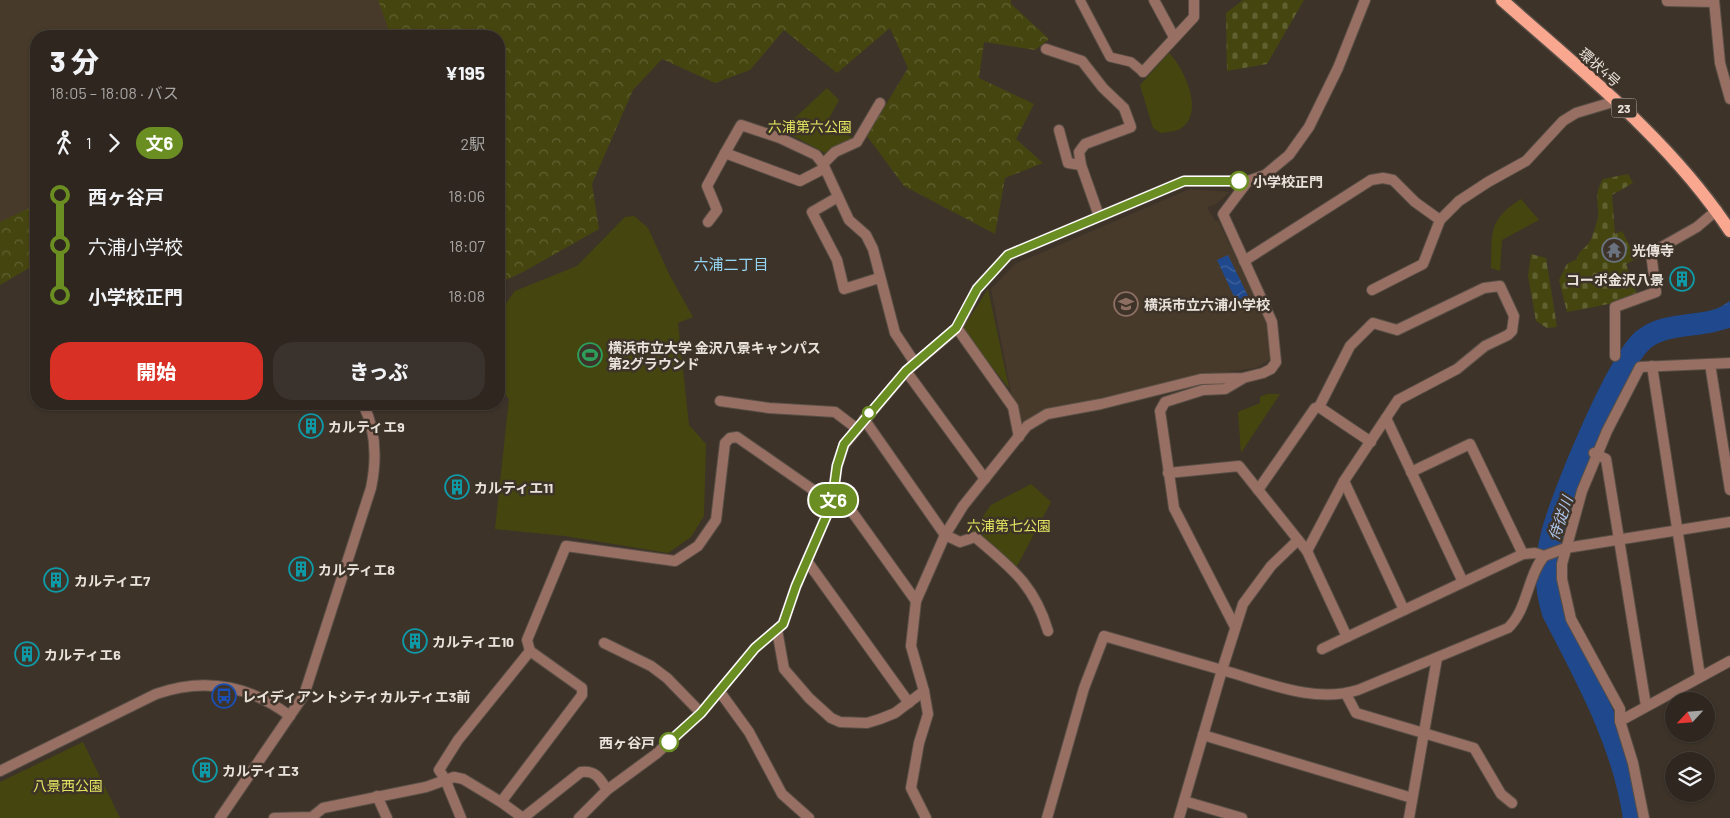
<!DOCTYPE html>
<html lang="ja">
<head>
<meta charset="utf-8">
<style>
  body { margin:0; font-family:Barlow,"Noto Sans JP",sans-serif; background:#3a322c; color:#f1f3f6; height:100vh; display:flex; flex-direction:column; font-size:19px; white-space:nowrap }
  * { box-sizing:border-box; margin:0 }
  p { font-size:16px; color:#a7a5a4 }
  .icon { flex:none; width:28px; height:28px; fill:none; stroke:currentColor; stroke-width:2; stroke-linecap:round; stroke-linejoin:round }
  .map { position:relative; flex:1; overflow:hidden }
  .details { position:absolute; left:30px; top:30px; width:475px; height:380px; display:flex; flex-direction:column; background:#2e261f; border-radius:20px; box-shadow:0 1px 4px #0004,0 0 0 1px #49433d }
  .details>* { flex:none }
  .badge { padding:0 10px; border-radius:16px; font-size:18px; line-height:32px }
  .needle { width:32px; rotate:244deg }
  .fabs { position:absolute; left:1665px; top:692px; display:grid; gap:10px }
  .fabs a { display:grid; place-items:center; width:50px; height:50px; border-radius:50%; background:#2e261f; box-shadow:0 1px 4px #0004,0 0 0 1px #49433d; font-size:25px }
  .map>.badge { position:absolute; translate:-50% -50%; box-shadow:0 0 0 2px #fff }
  .legs { display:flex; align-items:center; gap:8px; height:55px; padding:0 20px; font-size:16px }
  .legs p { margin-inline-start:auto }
  .head { display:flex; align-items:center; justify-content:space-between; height:85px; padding:0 20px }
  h1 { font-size:28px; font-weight:800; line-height:38px }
  .action { display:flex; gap:10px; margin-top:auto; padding:10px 20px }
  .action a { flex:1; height:58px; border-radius:20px; background:#d93025; color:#fff; font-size:20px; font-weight:800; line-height:58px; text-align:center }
  .action a+a { background:#3a322c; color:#f1f3f6 }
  ul { padding:0 20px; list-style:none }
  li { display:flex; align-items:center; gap:18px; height:50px; font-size:19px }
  li i { display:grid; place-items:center; width:8px; height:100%; margin:0 6px; background:currentColor }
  li i::after { content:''; width:12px; height:12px; margin:-6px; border:4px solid; border-radius:50%; background:#2e261f }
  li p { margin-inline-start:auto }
  li:first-child i { background:linear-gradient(#0000 50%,currentColor 0) }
  li:last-child i { background:linear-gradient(currentColor 50%,#0000 0) }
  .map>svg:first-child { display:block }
</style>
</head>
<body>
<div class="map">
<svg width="1730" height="818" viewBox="0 0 1730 818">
  <defs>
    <pattern id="forest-crowns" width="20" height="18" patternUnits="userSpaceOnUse" patternTransform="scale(1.25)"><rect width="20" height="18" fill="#45460f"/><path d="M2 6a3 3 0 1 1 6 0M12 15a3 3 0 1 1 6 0" fill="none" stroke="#606131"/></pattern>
    <pattern id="cemetery-stones" width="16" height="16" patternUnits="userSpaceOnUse" patternTransform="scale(1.25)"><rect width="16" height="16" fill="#45460f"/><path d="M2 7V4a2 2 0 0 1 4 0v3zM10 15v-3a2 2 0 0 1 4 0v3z" fill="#606131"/></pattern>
    <pattern id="water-waves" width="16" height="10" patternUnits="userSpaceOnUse" patternTransform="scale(1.25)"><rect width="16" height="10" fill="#20498d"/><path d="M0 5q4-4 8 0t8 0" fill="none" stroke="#40639c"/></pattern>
  </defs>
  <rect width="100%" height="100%" fill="#3d3329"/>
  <!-- built -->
  <g fill="#483a2a">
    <path d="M0 0H382L400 36H36V220L0 237Z"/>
    <path d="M1190 189 1230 192 1216 204 1207 207 1215 221 1218 220 1265 319 1269 332 1271 359 1256 368 1197 376 1026 423 1022 422 1020 412 1013 402 991 289 1015 264Z"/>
  </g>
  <!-- green -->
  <g fill="#45460f">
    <path d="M1169 53C1184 68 1206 114 1180 129 1174 132 1167 132 1161 133L1153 128 1140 85Z"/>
    <path d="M827 88 839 100 826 124 853 138 825 153 782 130Z"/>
    <path d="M1521 199 1539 220 1502 240 1500 271 1491 268C1492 232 1488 220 1521 199Z"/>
    <path d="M634 216 648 228 670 276 693 317 678 323 689 425 706 444 704 516 691 537 668 553 565 536 495 529 509 399 499 386V324L507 302 515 291 577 266 625 217Z"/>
    <path d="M988 289 1009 388 962 330Z"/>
    <path d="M1267 394H1280L1241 453 1238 412 1260 403V397Z"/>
    <path d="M1031 484 1051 502 1016 568 970 534 991 505Z"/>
    <path d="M83 742 120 818H0V782Z"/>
  </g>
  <!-- forest -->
  <g fill="url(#forest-crowns)">
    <path d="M378 0H1011V4L1049 39 1035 50 984 42 979 78 1034 104 1016 139 1043 163 1005 178 995 234 904 186 867 136 908 68 890 28 837 73 784 30 750 70 715 83 662 59 633 90 592 184 599 229 523 272 499 283V36H391Z"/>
    <path d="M36 205V264L0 285V222Z"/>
  </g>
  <!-- cemetery -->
  <g fill="url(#cemetery-stones)">
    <path d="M1243 0H1304L1267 64 1227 71 1226 13Z"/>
    <path d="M1628 174 1633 183 1612 195 1615 234 1622 231 1632 250 1639 248 1642 256 1626 264 1637 294 1614 303 1567 312 1559 280 1567 264 1577 259C1579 249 1586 249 1590 241 1593 236 1595 227 1597 222 1601 205 1592 198 1603 179Z"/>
    <path d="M1531 254 1546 258 1557 327 1547 328 1536 321 1528 276Z"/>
  </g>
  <!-- water -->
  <g fill="url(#water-waves)">
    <path d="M1228 255 1249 298 1237 303 1217 260Z"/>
    <path d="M1730 301V328L1689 335 1687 315 1714 311Z"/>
  </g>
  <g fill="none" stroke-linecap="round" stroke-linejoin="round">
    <!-- river -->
    <path stroke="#20498d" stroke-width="22" d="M1634 818C1623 743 1587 679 1553 613 1545 589 1545 563 1551 538 1559 501 1617 362 1643 340 1667 320 1704 329 1730 315"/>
    <!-- pedestrian casing -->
    <g stroke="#594f46" stroke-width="11">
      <path id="pedestrian" d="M1080 0 1110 57 1131 62 1143 72"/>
    </g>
    <!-- minor casing -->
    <g stroke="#594f46" stroke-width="12">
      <g id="minor">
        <path d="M1154 0 1174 37"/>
        <path d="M1714 0 1720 63 1730 99"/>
        <path d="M1667 1 1714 2"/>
        <path d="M1046 49 1082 61 1103 88 1124 108 1131 127 1085 144 1079 152 1081 165 1099 216"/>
        <path d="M1143 72 1194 17V0"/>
        <path d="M1059 130 1068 163 1081 165"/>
        <path d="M823 164 835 152 857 142 880 103"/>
        <path d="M825 168 800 181 725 153 741 125 780 138 816 155 823 164 849 220 866 235 873 249 895 333 915 363"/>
        <path d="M838 197 812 212 837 260 844 289 879 278"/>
        <path d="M708 222 717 210 707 186 725 153"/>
        <path d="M1244 261 1371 180 1383 178 1393 180 1415 202 1440 220 1459 201 1488 182 1526 161 1563 121 1576 113 1616 101"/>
        <path d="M1372 290 1423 264 1440 220"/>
        <path d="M957 328 1013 407 1019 437"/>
        <path d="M1615 356V307L1656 292 1651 253 1697 227 1717 210"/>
        <path d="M1710 364 1730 490"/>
        <path d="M1652 366 1700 676"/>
        <path d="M906 371 985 479"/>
        <path d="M720 401 769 408 835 412 856 428"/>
        <path d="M1386 418 1463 582"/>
        <path d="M864 419 945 535 960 542 975 537C1011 568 1034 584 1048 631"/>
        <path d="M1594 453 1606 459 1646 706"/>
        <path d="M1411 472 1470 444 1523 554"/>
        <path d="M1168 473 1239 466 1307 551 1347 637 1523 554 1535 553 1544 556 1566 548 1730 522"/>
        <path d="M1344 481 1404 610"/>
        <path d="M835 488 916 601"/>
        <path d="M1258 490 1315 408 1319 407"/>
        <path d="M1307 551 1344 481 1398 400 1457 369 1485 346 1508 335 1512 331 1514 316 1500 286 1484 288 1397 330 1373 323 1350 346 1319 407 1371 442"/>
        <path d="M807 561 909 703"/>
        <path d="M1235 627 1174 508 1160 411 1165 402 1203 390 1225 389 1242 379"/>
        <path d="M777 630 784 669 809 698 831 718 840 722 867 723 880 719 895 713 924 691 911 646 916 601 945 535 963 506 1027 426 1047 414 1101 404 1201 379 1243 378 1263 373 1271 369 1276 362 1272 322 1223 214 1248 181"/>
        <path d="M604 643 651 666 667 678 701 713"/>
        <path d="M1322 649 1347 637"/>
        <path d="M924 691 928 714 919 743 911 788 926 818"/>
        <path d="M1346 694 1356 713 1474 748 1501 794 1512 803"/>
        <path d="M1620 721 1730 661"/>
        <path d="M1203 735 1412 798"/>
        <path d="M0 771 156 694C205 677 249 685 290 716"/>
        <path d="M377 796 387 818"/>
        <path d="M1184 801 1242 818"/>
        <path d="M501 802 582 695V688L530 651"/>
        <path d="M220 818 304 695 371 488C377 459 376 430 363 404"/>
        <path d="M274 818 312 817 323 808 426 787 454 777 463 779 501 802 523 818 581 772C596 770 600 779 607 790"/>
        <path d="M461 818 445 779 439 770 458 740 530 651 527 640 566 546 675 561 698 546 716 520 725 443 730 438 737 437 832 503"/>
        <path d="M579 818 607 790 656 754 701 713 755 648 783 624 796 586 832 503 837 466 844 445 906 371 957 328 977 289 1008 255 1184 181H1248L1265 175 1289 155 1309 127 1338 68 1365 0"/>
        <path d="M1047 818 1084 688 1104 636 1222 670 1243 604 1271 566 1298 540"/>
        <path d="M1409 818 1437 658"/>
        <path d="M1644 818 1633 763 1620 721V709L1571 619 1562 579V564L1582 491 1607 431 1640 367 1730 363"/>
      </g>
    </g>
    <!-- tertiary casing -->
    <g stroke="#594f46" stroke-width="12">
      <g id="tertiary">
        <path d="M720 692 749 732 782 794 809 818"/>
        <path d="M1179 818 1222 670C1266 682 1313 704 1358 690L1508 628C1528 609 1527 577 1544 556"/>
      </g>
    </g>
    <!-- primary casing -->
    <g stroke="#594f46" stroke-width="15">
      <path id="primary" d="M1502 0C1583 72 1670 140 1730 231"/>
    </g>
    <!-- pedestrian -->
    <use href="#pedestrian" stroke="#986f63" stroke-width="9"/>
    <!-- minor -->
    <use href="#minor" stroke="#986f63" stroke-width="10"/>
    <!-- tertiary -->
    <use href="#tertiary" stroke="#986f63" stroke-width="10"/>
    <!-- primary -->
    <use href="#primary" stroke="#f9a78f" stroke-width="12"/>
  </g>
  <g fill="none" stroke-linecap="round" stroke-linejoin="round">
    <!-- line-1 casing -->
    <g stroke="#fff" stroke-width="11">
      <path id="line-1" d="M669 742 701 713 755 648 783 624 796 586 832 503 837 466 844 444 906 371 956 328 977 289 1008 255 1184 181H1239"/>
    </g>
    <!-- line-1 -->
    <use href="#line-1" stroke="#6b8e23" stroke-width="8"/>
  </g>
  <!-- icons -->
  <defs>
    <g id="temple-ring" transform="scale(1.25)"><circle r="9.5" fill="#3d3329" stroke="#6b7280" stroke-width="1.5"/><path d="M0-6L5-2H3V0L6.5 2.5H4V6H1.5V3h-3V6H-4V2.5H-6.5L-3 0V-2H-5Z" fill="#6b7280"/></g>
    <g id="building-ring" transform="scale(1.25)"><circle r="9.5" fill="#3d3329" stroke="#0f9aa8" stroke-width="1.5"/><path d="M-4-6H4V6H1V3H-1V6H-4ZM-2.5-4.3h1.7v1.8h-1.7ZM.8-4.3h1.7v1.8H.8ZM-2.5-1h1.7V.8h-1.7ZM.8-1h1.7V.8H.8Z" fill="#0f9aa8"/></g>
    <g id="school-ring" transform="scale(1.25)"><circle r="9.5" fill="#3d3329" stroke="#8d6e63" stroke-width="1.5"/><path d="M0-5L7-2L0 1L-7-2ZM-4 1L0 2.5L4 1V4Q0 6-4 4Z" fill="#8d6e63"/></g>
    <g id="stadium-ring" transform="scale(1.25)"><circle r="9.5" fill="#3d3329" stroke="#2e9e5b" stroke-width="1.5"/><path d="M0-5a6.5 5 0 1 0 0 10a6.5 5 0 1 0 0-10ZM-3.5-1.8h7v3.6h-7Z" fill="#2e9e5b"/></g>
    <g id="bus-ring" transform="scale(1.25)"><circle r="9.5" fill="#3d3329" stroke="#1a4fb4" stroke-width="1.5"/><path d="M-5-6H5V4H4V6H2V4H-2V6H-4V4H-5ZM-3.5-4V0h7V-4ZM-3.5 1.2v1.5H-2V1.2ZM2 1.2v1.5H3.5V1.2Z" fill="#1a4fb4"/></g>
  </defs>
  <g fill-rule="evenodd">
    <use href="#temple-ring" x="1614" y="250"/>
    <use href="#building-ring" x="1682" y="279"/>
    <use href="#school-ring" x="1126" y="304"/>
    <use href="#stadium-ring" x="590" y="355"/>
    <use href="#building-ring" x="311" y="426"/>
    <use href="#building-ring" x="457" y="487"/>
    <use href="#building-ring" x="301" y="569"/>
    <use href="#building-ring" x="56" y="580"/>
    <use href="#building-ring" x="415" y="641"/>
    <use href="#building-ring" x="27" y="654"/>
    <use href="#bus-ring" x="224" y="696"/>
    <use href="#building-ring" x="205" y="770"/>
  </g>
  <!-- markers -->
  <g fill="#fff" stroke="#6b8e23" stroke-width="2.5">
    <circle cx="1239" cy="181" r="9"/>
    <circle cx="869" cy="413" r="6"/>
    <circle cx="669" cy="742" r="9"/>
  </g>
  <g text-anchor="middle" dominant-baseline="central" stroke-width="5" stroke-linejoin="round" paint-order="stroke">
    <!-- shield labels -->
    <rect fill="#3d3329" stroke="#b5aea6" stroke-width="1" x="1611.5" y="98.5" width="25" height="19" rx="4"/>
    <g font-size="12" font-weight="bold" fill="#e9e3dc">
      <text x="1624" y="108">23</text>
    </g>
    <!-- street labels -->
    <g font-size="14" fill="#e9e3dc" stroke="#3d3329">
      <text transform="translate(1600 67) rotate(42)">環状4号</text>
    </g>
    <!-- park labels -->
    <g font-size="14" fill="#e2e461" stroke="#3d3329">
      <text x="810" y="126">六浦第六公園</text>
      <text x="1009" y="525">六浦第七公園</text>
      <text x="68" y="785">八景西公園</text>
    </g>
    <!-- stop labels -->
    <g font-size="14" font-weight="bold" fill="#e9e3dc" stroke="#3d3329" text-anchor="start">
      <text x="1253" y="181">小学校正門</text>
      <text x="655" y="742" text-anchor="end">西ヶ谷戸</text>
    </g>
    <!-- poi labels -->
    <g font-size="14" font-weight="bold" fill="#e9e3dc" stroke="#3d3329" text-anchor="start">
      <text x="1632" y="250">光傳寺</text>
      <text x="1664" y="279" text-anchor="end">コーポ金沢八景</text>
      <text x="1144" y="304">横浜市立六浦小学校</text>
      <text x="608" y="347">横浜市立大学 金沢八景キャンパス<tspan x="608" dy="16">第2グラウンド</tspan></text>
      <text x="328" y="426">カルティエ9</text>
      <text x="474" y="487">カルティエ11</text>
      <text x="318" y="569">カルティエ8</text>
      <text x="74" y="580">カルティエ7</text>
      <text x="432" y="641">カルティエ10</text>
      <text x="44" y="654">カルティエ6</text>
      <text x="242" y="696">レイディアントシティカルティエ3前</text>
      <text x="222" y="770">カルティエ3</text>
    </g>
    <!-- neighbourhood labels -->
    <g font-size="15" fill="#95d7f7" stroke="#3d3329">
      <text x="731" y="264">六浦二丁目</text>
    </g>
    <!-- water labels -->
    <g font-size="15" font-style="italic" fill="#aec6ed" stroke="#3d3329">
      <text transform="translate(1560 518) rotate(-71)">侍従川</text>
    </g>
  </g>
</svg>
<div class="fabs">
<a><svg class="needle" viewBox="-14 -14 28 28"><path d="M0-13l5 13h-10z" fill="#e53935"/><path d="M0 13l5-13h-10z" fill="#a7a5a4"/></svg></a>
<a><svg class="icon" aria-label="layers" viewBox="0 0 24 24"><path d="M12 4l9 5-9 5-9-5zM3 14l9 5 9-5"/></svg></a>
</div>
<b class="badge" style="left:833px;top:500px;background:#6b8e23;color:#fff">文6</b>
<section class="details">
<div class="head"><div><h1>3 分</h1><p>18:05 – 18:08 · バス</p></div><b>¥195</b></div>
<div class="legs"><svg class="icon" aria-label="walk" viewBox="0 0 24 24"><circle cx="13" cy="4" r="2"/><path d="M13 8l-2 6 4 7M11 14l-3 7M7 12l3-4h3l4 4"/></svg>1<svg class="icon" aria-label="forward" viewBox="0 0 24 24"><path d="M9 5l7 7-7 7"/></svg><b class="badge" style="background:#6b8e23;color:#fff">文6</b><p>2駅</p></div>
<ul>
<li><i style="color:#6b8e23"></i><b>西ヶ谷戸</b><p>18:06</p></li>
<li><i style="color:#6b8e23"></i><span>六浦小学校</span><p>18:07</p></li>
<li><i style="color:#6b8e23"></i><b>小学校正門</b><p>18:08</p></li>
</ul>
<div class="action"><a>開始</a><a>きっぷ</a></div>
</section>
</div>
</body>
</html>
